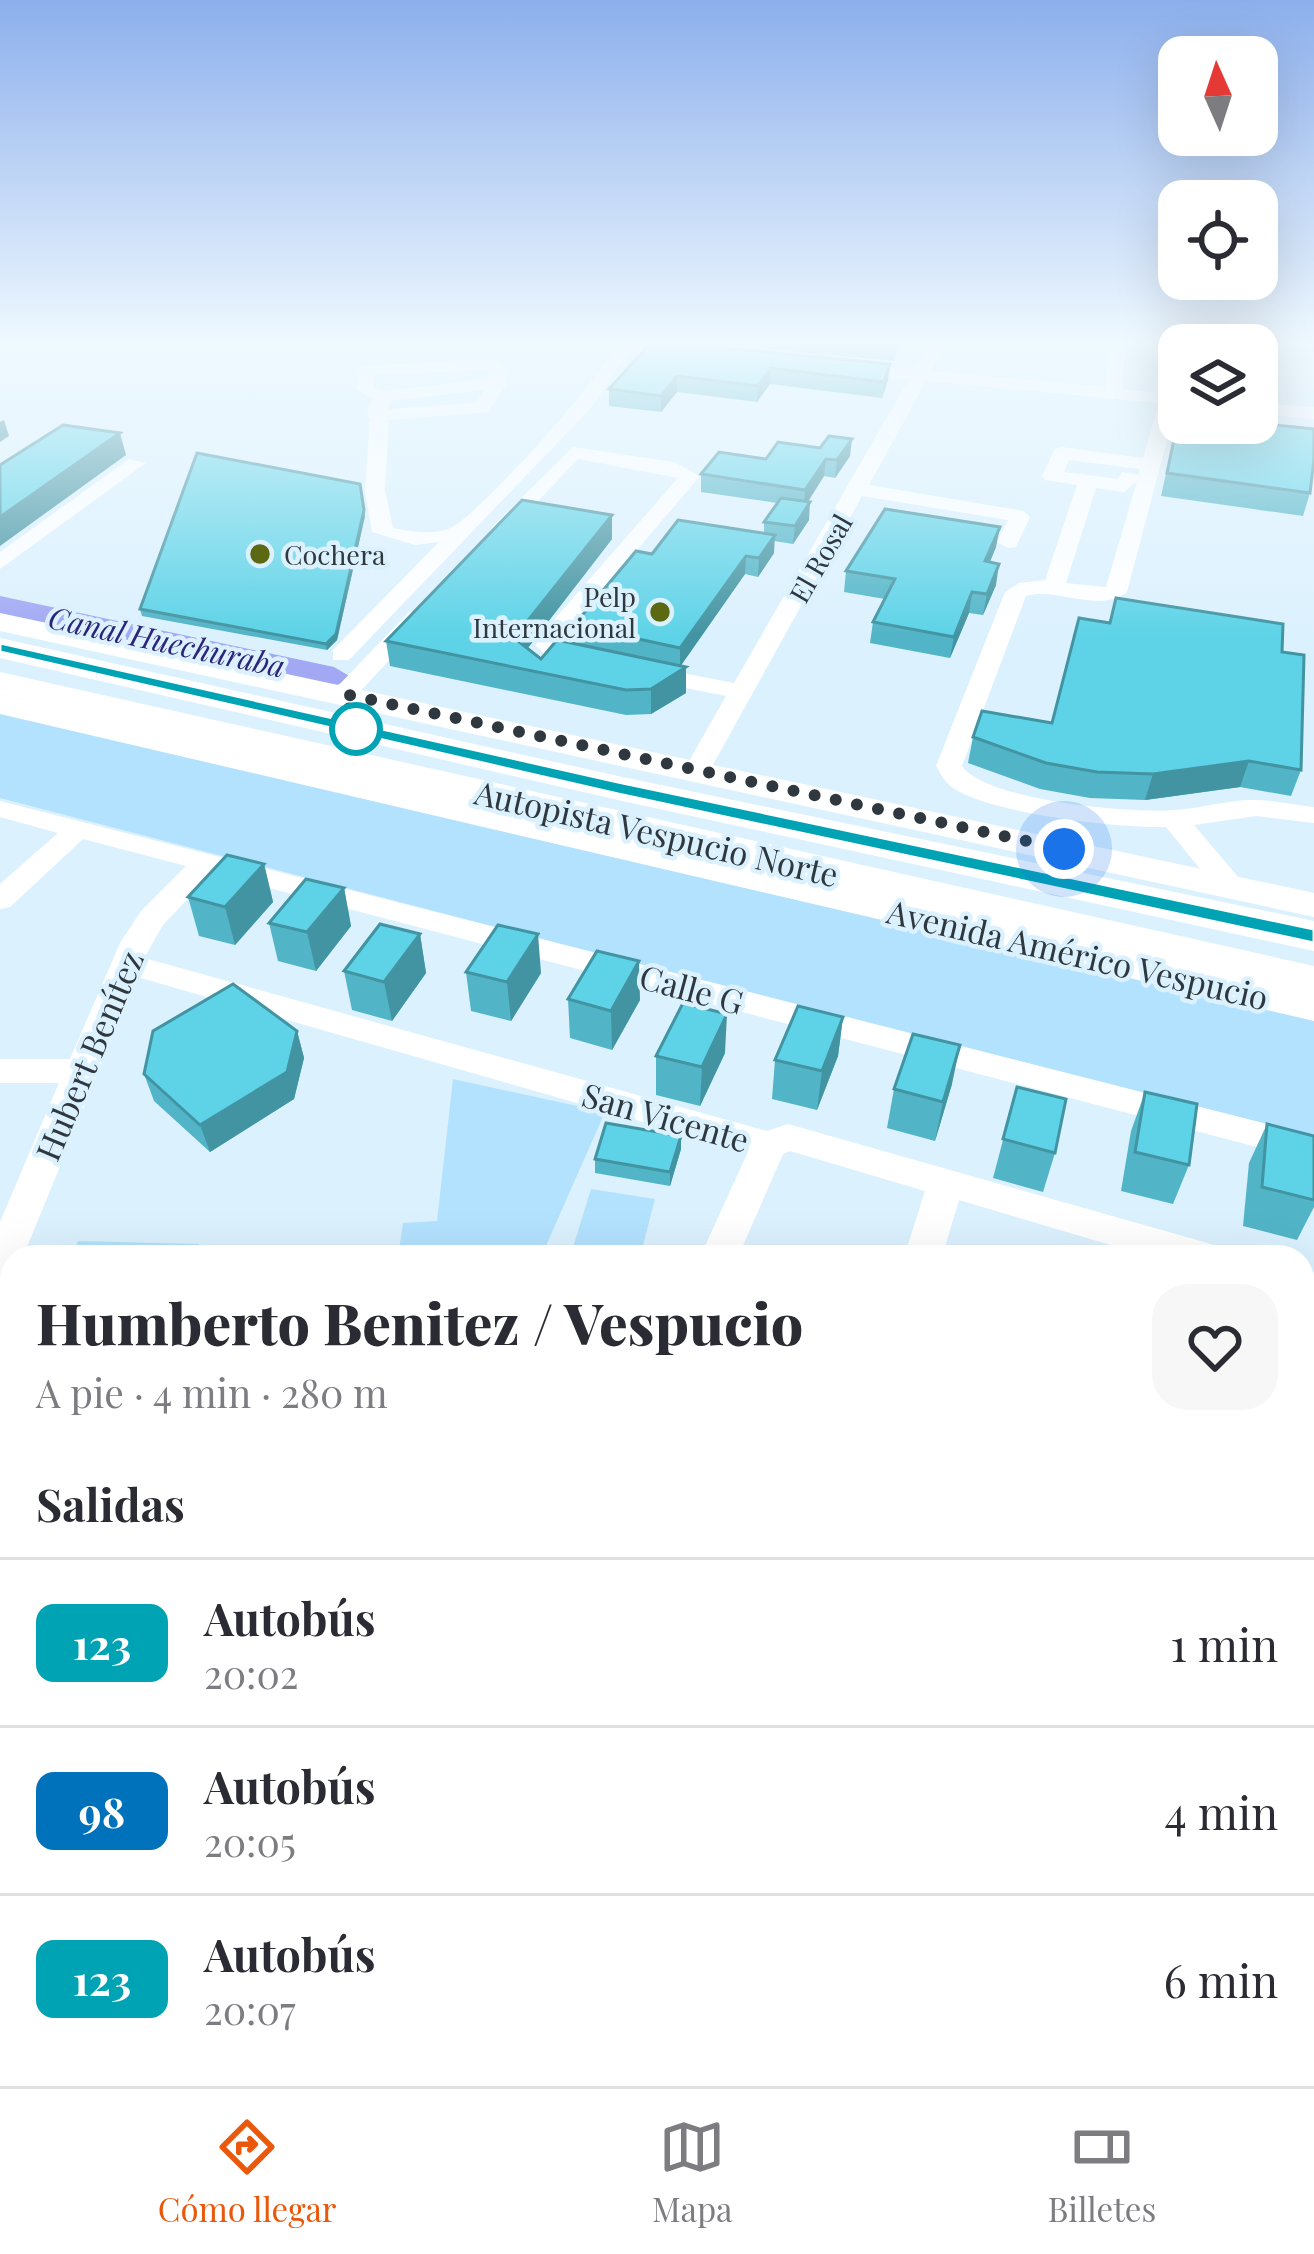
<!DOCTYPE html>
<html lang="es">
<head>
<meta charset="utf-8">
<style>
  body { margin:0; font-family:"Playfair Display",serif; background:#f7f7f7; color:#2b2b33; height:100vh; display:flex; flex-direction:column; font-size:45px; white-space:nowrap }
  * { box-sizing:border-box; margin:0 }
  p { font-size:39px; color:#7c7c81 }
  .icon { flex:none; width:66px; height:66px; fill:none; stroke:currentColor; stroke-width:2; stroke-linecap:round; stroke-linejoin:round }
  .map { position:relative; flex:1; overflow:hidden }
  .sheet { position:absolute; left:0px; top:1245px; width:1314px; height:843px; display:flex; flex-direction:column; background:#fff; border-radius:36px 36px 0 0; box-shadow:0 12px 48px #0002 }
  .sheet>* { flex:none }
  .badge { padding:0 24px; border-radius:18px; font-size:42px; line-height:78px }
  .needle { width:78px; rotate:357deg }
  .buttons { position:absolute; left:1158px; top:36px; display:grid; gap:24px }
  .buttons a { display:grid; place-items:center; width:120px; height:120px; border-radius:24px; background:#fff; box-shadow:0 12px 48px #0002; font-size:60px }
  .you { position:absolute; width:60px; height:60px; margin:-30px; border:9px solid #fff; border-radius:50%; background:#1a73e8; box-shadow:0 0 0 18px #1a73e833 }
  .map>.badge { position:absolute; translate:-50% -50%; box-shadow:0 0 0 6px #fff }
  h2 { padding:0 36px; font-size:45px; line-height:108px }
  .round { display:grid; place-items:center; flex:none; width:126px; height:126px; border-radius:36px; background:#f7f7f7 }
  .headline { display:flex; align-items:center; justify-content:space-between; height:204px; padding:0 36px }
  h1 { font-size:57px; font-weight:800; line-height:90px }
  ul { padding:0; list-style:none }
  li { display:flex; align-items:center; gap:36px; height:168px; padding:0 36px; border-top:3px solid #e1e1e2 }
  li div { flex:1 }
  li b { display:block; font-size:45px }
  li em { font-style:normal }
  li .badge { min-width:132px; font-weight:700; text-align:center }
  .menu { display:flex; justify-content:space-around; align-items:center; height:168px; border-top:3px solid #e1e1e2; background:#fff; font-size:33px; color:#7c7c81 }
  .menu a { display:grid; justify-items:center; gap:6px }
  .menu .on { color:#ea580c }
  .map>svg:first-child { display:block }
</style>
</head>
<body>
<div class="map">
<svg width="1314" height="2086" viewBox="0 0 1314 2086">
  <rect width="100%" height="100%" fill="#dcf1fe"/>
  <!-- green -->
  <g fill="#b3e2fe">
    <path d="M0 712 1314 1018V1140L0 798Z"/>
    <path d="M453 1079 605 1112 541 1257H398L403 1223 437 1221Z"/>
    <path d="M591 1189 655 1199 640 1257H570Z"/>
    <path d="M78 1241 199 1244 195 1257H72Z"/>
  </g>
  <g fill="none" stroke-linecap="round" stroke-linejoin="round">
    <!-- river -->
    <path fill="#a2a8f3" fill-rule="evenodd" d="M0 596 334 667 351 677 334 687 0 614Z"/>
    <!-- minor -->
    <g fill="#fff" fill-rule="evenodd">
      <path d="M615 344H672L696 351 688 356 630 350 591 408 349 660H333V650L439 542 415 545 372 532 365 490 370 419 367 415 372 399 356 389 360 366 495 359 504 364 507 383 488 412 389 420 385 490 393 528C411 532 440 536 456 525 489 502 603 378 615 344ZM487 370 489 379 384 391 374 387V375ZM485 390 476 403 389 409 390 401Z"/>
      <path d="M930 344H946L931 371 1105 387 1110 346 1125 344 1122 389 1179 395 1127 592C1098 614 1058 587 1026 596L962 766C987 801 1133 814 1176 810 1203 808 1231 799 1259 800 1277 801 1296 805 1314 807V823L1256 816 1194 825 1239 878 1244 885 1239 892H1219L1166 827C1118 828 992 814 953 788 945 783 941 774 936 766L1005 592 1019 583 1045 580 1077 485 1045 480 1042 476 1055 449 1062 447 1143 458 1159 403 926 381 869 485 1024 511 1030 517 1016 547 1008 548 997 542 1008 520 862 496 710 770 697 778 684 770 726 696 641 679 629 672 641 665 734 683 909 379 846 373 837 368 846 363 915 369ZM1069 460 1140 469 1138 475 1122 472 1118 479 1064 472ZM1137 481 1106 587 1066 583 1096 488 1124 492Z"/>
      <path d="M1257 403 1314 407V419L1257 413Z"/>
      <path d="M573 447 674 462 700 476 561 639 569 651 600 658 603 663 591 670 553 662 536 646 538 638 678 478 578 459 505 536H491V528Z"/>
      <path d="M129 459 146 463 0 569V552Z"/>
      <path d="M417 610 429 617 425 622 353 699H335L332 694 335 689 409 612Z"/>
      <path d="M0 801 1314 1136V1162L212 873 163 925 144 958 767 1131 788 1124 1204 1242 1217 1246 1223 1257H1151L959 1200 942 1257H904L925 1191 790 1151 783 1154 738 1257H700L748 1152 137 977 23 1257H12V1278L0 1282V1222L59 1083H0V1059H70L120 943 141 911 186 866 83 839 10 907 0 909V884L58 833 0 817Z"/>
      <path d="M1302 1269 1314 1272V1304L1302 1301Z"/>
      <rect x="0" y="1416" width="12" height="38"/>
      <rect x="1302" y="1424" width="12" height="38"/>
      <rect x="0" y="1657" width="12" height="48"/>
      <path d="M681 2076H737L738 2086H680Z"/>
    </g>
    <!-- major -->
    <g fill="#fff" fill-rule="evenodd">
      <path d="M0 613 1314 893V917L0 631Z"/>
      <path d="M0 694 1314 993V1021L0 714Z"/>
      <path d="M1314 2024V2086H1276L1272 2076H1302V2025Z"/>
      <path d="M0 2027 12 2028V2076H43L39 2086H0Z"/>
    </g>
    <!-- highway -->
    <g fill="#fff" fill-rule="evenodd">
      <path d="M0 638 618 776 1314 921V951L618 800 0 658Z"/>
      <path d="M0 672 1314 966V998L0 694Z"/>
    </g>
  </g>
  <!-- wall -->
  <g fill="#51b5c7">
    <path d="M650 344 888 380 882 398 770 384 757 402 677 392 661 412 609 406V389Z"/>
    <path d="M761 344H900L894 361 760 348Z"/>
    <path d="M1179 415 1310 493 1303 516 1161 496Z"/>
    <path d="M850 456 835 478 824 476 808 502 809 520 793 544 774 541V553L758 577 745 574 680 666 686 693 651 714 626 715 390 666 386 641 612 539 528 648 541 659 575 644 574 625 652 554 764 533V522L777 503 701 492V474L766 459Z"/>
    <path d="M365 516 337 640 327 650 142 616 140 609Z"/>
    <path d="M996 547 990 562 996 585 983 615 969 613 950 658 870 643 873 622 885 599 844 592 846 571Z"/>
    <path d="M1282 652 1301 770 1291 796 1240 787 1145 800 1090 798 1040 789 968 763 973 737 1052 723Z"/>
    <path d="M264 864 273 902 235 945 199 936 188 897Z"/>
    <path d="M344 888 351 926 316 971 278 961 269 923Z"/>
    <path d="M420 934 426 973 392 1021 352 1010 344 971Z"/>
    <path d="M466 972 541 973 511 1021 471 1011Z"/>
    <path d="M568 999 640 1000 612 1050 570 1038Z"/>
    <path d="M843 1017 838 1056 817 1110 772 1099 775 1060Z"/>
    <path d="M297 1031 304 1058 294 1099 210 1152 154 1101 144 1074Z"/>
    <path d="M725 1053 700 1106 656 1095V1056Z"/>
    <path d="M952 1084 935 1141 887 1128 894 1089Z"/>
    <path d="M1017 1087 1055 1153 1043 1192 993 1178Z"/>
    <path d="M1145 1092 1189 1165 1173 1204 1121 1191 1131 1131Z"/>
    <path d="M1267 1124 1314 1200V1207L1297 1240 1243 1226 1249 1163Z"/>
    <path d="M681 1136V1149L670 1186 595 1173V1159Z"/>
  </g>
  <!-- shaded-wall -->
  <g fill="#4294a2">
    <path d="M890 364 888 380 882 398 884 382Z"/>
    <path d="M771 368 770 384 757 402 758 386Z"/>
    <path d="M677 376V392L661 412V396Z"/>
    <path d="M4 420 9 436 0 442V422Z"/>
    <path d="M120 433 126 455 0 546V517Z"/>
    <path d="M852 439 850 456 835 478 837 460Z"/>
    <path d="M826 459 824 476 804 507 805 490Z"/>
    <path d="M810 502 809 520 793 544 795 526Z"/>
    <path d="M364 510 365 516 337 640 327 650 326 644Z"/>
    <path d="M612 515V539L516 663 514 638Z"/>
    <path d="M1000 527 996 547 981 582 985 561Z"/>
    <path d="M775 535 774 553 758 577 759 558Z"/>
    <path d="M746 556 745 574 680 667V648Z"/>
    <path d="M999 564 996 585 983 615 987 594Z"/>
    <path d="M972 592 969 613 950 658 954 637Z"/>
    <path d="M686 667V693L651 714V689Z"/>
    <path d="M1249 761 1240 787 1145 800 1153 774Z"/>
    <path d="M264 864 273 902 235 945 225 907Z"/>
    <path d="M344 888 351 926 316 971 307 932Z"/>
    <path d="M420 934 426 973 392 1021 384 982Z"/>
    <path d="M538 934 541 973 511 1021 507 982Z"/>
    <path d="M639 961 640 1000 612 1050 611 1011Z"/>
    <path d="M727 1014 725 1053 700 1106 702 1067Z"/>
    <path d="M843 1017 838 1056 817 1110 822 1071Z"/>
    <path d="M297 1031 304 1058 294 1099 210 1152 200 1125Z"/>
    <path d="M960 1045 952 1084 935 1141 943 1102Z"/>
    <path d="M681 1136V1149L670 1186V1172Z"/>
  </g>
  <!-- building -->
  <g fill="#5ed3e7" stroke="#4294a2" stroke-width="3">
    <path d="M650 344H684L890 364 884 382 771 368 758 386 677 376 661 396 609 389Z"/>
    <path d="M1179 415V423H1255L1314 429V459L1310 493 1167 473Z"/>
    <path d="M63 425 120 433 0 517V465Z"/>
    <path d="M829 436 852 439 837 460 826 459 805 490 701 474 719 452 766 459 778 442 820 448Z"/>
    <path d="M197 453 360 484 364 510 336 634 326 644 140 609Z"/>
    <path d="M781 498 810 502 795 526 764 522Z"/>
    <path d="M522 500 612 515 514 638 541 659 557 640 686 667 651 689 626 690 386 641Z"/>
    <path d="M885 509 1000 527 985 561 999 564 987 594 972 592 954 637 873 622 895 579 846 571Z"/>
    <path d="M678 520 775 535 759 558 746 556 680 648 574 625 636 551 652 554Z"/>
    <path d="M1116 598 1283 624 1282 652 1304 655 1301 770 1249 761 1153 774 1097 772 1046 763 973 737 982 711 1052 723 1079 618 1110 623Z"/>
    <path d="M227 855 264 864 225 907 188 897Z"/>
    <path d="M306 879 344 888 307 932 269 923Z"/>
    <path d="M380 924 420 934 384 982 344 971Z"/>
    <path d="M498 925 538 934 507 982 466 972Z"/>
    <path d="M597 951 639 961 611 1011 568 999Z"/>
    <path d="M233 984 297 1031 287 1072 200 1125 144 1074 153 1031Z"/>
    <path d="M683 1003 727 1014 702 1067 656 1056Z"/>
    <path d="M798 1006 843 1017 822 1071 775 1060Z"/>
    <path d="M913 1034 960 1045 943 1102 894 1089Z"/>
    <path d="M1017 1087 1066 1099 1055 1153 1003 1139Z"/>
    <path d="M1145 1092 1197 1104 1189 1165 1135 1152Z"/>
    <path d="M606 1123 681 1136 670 1172 595 1159Z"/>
    <path d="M1267 1124 1314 1136V1200L1262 1187Z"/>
  </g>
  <!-- sky -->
  <linearGradient id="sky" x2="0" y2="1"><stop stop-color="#8cafec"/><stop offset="0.54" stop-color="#eff9ff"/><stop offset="1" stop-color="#eff9ff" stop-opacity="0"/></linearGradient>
  <rect width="1314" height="636" fill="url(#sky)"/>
  <!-- line -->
  <path fill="#00a3b4" stroke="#fff" stroke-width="3" d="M0 643 618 782 1314 929V943L618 794 0 652Z"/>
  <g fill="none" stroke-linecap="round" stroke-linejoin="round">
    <!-- walk -->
    <path stroke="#2e383e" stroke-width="12" stroke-dasharray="0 21.6" d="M356 729 344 694 1064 849"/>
  </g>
  <!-- markers -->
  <g fill="#5a6912" stroke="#dcf1fe" stroke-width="4.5">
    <circle cx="260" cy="554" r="12"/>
    <circle cx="660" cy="612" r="12"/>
  </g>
  <circle fill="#fff" stroke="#00a3b4" stroke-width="6" cx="356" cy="729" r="24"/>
  <g text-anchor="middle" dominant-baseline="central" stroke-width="9" stroke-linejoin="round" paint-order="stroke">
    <!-- far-poi labels -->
    <g font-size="27" fill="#2e383e" stroke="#dcf1fe" text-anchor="start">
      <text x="284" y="554">Cochera</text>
      <text x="636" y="596" text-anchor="end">Pelp<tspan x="636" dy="31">Internacional</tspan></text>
    </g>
    <!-- far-street labels -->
    <g font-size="27" fill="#2e383e" stroke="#dcf1fe">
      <text transform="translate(820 558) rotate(-60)">El Rosal</text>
    </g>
    <!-- far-water labels -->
    <g font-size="30" font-style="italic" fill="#2c257a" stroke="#dcf1fe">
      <text transform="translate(167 641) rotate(12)">Canal Huechuraba</text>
    </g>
    <!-- street labels -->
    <g font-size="33" fill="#2e383e" stroke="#dcf1fe">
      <text transform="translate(657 832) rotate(13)">Autopista Vespucio Norte</text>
      <text transform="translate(1078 953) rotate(13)">Avenida Américo Vespucio</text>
      <text transform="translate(692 988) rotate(15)">Calle G</text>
      <text transform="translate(88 1055) rotate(-67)">Hubert Benítez</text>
      <text transform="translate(666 1116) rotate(16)">San Vicente</text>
    </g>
  </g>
</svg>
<div class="buttons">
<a><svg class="needle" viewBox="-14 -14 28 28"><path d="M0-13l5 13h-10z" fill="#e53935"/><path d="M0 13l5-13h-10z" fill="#7c7c81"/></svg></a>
<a><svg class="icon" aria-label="locate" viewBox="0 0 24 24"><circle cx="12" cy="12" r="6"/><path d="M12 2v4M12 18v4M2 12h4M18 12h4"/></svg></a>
<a><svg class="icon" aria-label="layers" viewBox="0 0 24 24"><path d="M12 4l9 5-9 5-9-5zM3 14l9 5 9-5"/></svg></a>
</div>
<div class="you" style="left:1064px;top:849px"></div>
<section class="sheet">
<div class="headline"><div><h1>Humberto Benitez / Vespucio</h1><p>A pie · 4 min · 280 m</p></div><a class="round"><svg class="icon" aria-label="heart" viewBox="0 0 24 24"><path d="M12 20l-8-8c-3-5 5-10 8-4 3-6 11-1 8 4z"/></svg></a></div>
<h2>Salidas</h2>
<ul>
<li><span class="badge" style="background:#00a3b4;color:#fff">123</span><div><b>Autobús</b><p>20:02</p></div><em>1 min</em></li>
<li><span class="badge" style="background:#0072bc;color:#fff">98</span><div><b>Autobús</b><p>20:05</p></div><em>4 min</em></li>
<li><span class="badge" style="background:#00a3b4;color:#fff">123</span><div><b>Autobús</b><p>20:07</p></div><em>6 min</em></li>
</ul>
</section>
</div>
<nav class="menu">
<a class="on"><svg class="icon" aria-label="directions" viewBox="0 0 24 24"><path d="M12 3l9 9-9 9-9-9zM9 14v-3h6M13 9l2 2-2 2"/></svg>Cómo llegar</a>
<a><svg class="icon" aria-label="map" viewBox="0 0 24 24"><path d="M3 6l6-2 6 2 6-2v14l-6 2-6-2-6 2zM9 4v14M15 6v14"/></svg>Mapa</a>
<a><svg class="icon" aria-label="tickets" viewBox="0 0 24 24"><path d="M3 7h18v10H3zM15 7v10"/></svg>Billetes</a>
</nav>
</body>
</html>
